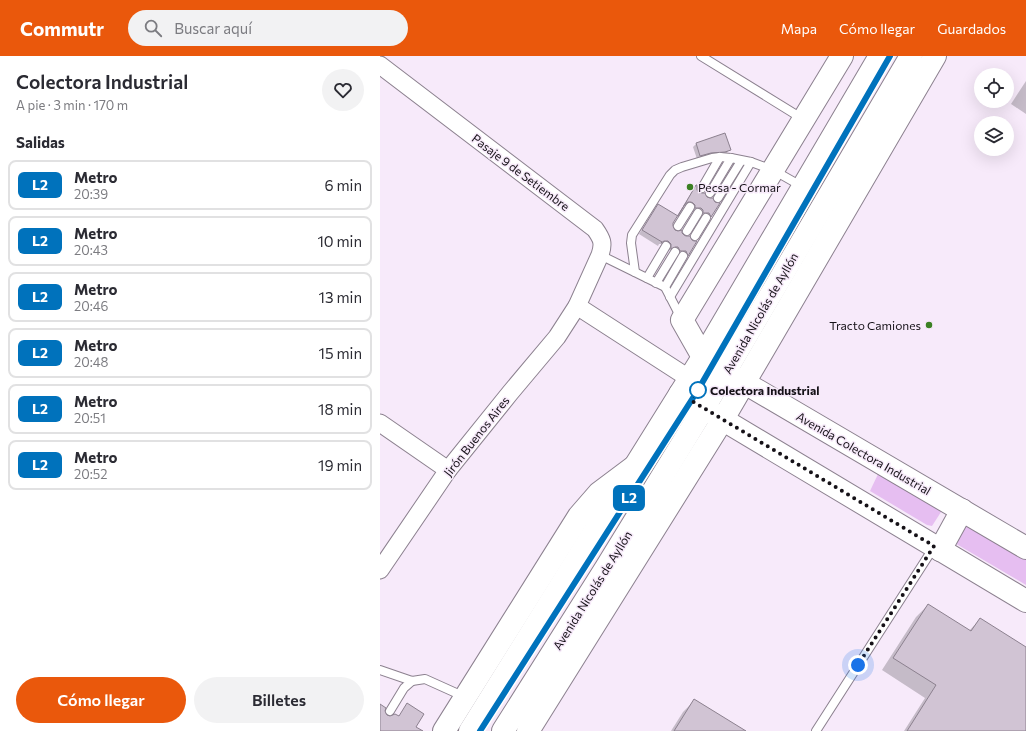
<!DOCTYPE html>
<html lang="es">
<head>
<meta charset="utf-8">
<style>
  body { margin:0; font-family:Commissioner,sans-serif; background:#f2f2f3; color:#2b2b33; height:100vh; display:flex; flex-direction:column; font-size:15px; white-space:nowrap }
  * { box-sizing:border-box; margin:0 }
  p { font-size:13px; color:#7c7c81 }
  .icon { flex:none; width:22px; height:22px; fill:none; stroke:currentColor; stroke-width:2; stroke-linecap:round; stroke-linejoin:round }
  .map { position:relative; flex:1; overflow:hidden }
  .panel { display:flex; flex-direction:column; background:#fff; width:380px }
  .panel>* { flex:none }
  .badge { padding:0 8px; border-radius:6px; font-size:14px; line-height:26px }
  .controls { position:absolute; left:594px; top:12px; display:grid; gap:8px }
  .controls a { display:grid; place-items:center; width:40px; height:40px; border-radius:50%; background:#fff; box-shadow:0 4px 16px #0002; font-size:20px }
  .you { position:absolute; width:20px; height:20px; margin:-10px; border:3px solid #fff; border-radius:50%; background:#1a73e8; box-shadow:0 0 0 6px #1a73e833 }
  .map>.badge { position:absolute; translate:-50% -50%; box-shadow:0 0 0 2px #fff }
  h2 { padding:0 16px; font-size:15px; line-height:36px }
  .round { display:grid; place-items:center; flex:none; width:42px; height:42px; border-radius:21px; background:#f2f2f3 }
  .headline { display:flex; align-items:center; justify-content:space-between; height:68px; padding:0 16px }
  h1 { font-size:19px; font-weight:600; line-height:30px }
  .primary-button { display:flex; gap:8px; margin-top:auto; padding:8px 16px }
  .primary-button a { flex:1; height:46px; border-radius:24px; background:#ea580c; color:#fff; font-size:16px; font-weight:600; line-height:46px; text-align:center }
  .primary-button a+a { background:#f2f2f3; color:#2b2b33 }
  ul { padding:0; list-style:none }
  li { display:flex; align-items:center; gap:12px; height:50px; margin:0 8px 6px; padding:0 8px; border:2px solid #e1e1e2; border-radius:8px }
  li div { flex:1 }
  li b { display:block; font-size:15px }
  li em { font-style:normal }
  li .badge { min-width:44px; font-weight:700; text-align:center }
  header { display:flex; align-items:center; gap:24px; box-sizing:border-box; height:56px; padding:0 20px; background:#ea580c; color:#fff }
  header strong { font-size:19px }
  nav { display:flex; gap:22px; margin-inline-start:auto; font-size:14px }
  .search { width:280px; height:36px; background:#f2f2f3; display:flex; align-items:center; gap:10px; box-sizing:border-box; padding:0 14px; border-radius:22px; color:#7c7c81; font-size:15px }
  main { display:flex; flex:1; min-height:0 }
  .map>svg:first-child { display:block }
</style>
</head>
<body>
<header>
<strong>Commutr</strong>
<div class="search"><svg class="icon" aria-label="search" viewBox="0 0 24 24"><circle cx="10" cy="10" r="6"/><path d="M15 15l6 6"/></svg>Buscar aquí</div>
<nav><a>Mapa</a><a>Cómo llegar</a><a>Guardados</a></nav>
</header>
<main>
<section class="panel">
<div class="headline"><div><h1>Colectora Industrial</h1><p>A pie · 3 min · 170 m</p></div><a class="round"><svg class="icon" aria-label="heart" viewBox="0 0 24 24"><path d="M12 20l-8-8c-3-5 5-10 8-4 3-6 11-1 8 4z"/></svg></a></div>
<h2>Salidas</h2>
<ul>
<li><span class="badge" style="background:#0072bc;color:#fff">L2</span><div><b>Metro</b><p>20:39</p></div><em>6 min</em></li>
<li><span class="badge" style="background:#0072bc;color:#fff">L2</span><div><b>Metro</b><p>20:43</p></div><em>10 min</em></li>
<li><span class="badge" style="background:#0072bc;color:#fff">L2</span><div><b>Metro</b><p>20:46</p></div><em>13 min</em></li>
<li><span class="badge" style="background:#0072bc;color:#fff">L2</span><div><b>Metro</b><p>20:48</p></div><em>15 min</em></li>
<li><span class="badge" style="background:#0072bc;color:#fff">L2</span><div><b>Metro</b><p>20:51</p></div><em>18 min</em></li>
<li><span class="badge" style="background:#0072bc;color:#fff">L2</span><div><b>Metro</b><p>20:52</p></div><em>19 min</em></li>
</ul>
<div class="primary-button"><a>Cómo llegar</a><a>Billetes</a></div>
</section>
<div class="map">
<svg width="646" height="675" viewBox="0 0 646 675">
  <rect width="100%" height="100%" fill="#f7eafa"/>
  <!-- green -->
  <g fill="#e6bef1">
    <path d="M499 416 560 452 561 456 552 470 547 469 490 435Z"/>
    <path d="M581 465 646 504V529L573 486Z"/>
  </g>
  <!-- shadow -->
  <g fill="#0003">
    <path d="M646 25V58L631 48Z"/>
    <path d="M316 88 349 94 346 98 317 103 313 91Z"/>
    <path d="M316 131V135L318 137 334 147 338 148 331 161 327 164 325 160H320L317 155 312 156V153L310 150 306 149 303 150 313 134Z"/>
    <path d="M278 149 292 167 291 170 294 175H301L308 199 304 202 302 199 299 198H296L294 195 290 194 288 195 285 188H279L278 190 259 178 275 153Z"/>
    <path d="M548 549 589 575 600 563 646 592V675H524L545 642 502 614 536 561Z"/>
    <path d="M315 644 364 675H291L303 656Z"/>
  </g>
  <!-- building -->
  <g fill="#d1c4d4" stroke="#8c818f">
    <path d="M345 77 351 94 345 96 331 97 320 100 316 87Z"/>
    <path d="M316 129H317V134L319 137H325L327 141 330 142H333L335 146 340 147 331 161 329 157H323V154L321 152H315V149L313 147 311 146H308L305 148 293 167V170L295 174 298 175 302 174V177L304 179 306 180H310L312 184 314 185H317L308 200 306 195H300L298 191H295L291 193V188L288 185H284L281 187 282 186 262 174 278 148 298 160Z"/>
    <path d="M548 548 591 575 600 562 646 591V675H527L556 629 513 602Z"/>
    <path d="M314 643 366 675H294Z"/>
    <path d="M27 647 44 658 36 671 43 675H0V648L6 652 5 655 7 659 10 660 15 658 19 660Z"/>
  </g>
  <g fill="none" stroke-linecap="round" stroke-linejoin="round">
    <!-- lane casing -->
    <g stroke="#8c818f" stroke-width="10">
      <g id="lane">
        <path d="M321 0 423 63"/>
        <path d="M322 132 340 101"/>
        <path d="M330 137 351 102"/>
        <path d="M338 142 361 105"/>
        <path d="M298 170 310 151"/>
        <path d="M307 175 318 157"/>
        <path d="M315 180 326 162"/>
        <path d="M220 199 285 231"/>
        <path d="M255 216 251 187 252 179 290 119 295 114 302 111 332 102 340 101 351 102 371 106 393 114 423 131"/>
        <path d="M267 222 286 190"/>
        <path d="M276 227 295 196"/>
        <path d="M290 241 371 106"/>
        <path d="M301 262 285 231 303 200"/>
        <path d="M0 614 32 625 45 623 85 641"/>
        <path d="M10 655 24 632 32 625"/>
        <path d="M436 675 554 491"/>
      </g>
    </g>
    <!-- street casing -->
    <g stroke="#8c818f" stroke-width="19">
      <g id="street">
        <path d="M0 9 215 173C222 183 224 187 220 199L197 250 177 281 130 337 68 414 0 514"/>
        <path d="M197 250 310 323"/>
        <path d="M0 367 68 414"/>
      </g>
    </g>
    <!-- secondary casing -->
    <g stroke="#8c818f" stroke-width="24">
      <g id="secondary">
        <path d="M462 0 302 264 323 301 346 316 646 492"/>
        <path d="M300 338 646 545"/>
        <path d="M560 494 582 454"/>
        <path d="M64 675 199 460 219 437 255 410"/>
        <path d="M148 675 343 363 555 0"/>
      </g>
    </g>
    <!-- primary casing -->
    <g stroke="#8c818f" stroke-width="24">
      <g id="primary">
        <path d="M90 675 323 301 500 0"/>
        <path d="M123 675 226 512 324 352 531 0"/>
      </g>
    </g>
    <!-- lane -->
    <use href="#lane" stroke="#fff" stroke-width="8"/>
    <!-- street -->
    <use href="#street" stroke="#fff" stroke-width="17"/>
    <!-- secondary -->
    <use href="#secondary" stroke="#fff" stroke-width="22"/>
    <!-- primary -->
    <use href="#primary" stroke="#fff" stroke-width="22"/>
  </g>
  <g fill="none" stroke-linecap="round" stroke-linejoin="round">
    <!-- line casing -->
    <g stroke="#fff" stroke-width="9">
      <path id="line" d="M100 675 318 334 510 0"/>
    </g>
    <!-- line -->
    <use href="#line" stroke="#0072bc" stroke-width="6"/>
    <!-- walk -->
    <path stroke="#151117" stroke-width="4" stroke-dasharray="0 7.2" d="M318 334 312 345 554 490 478 609"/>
  </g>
  <!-- markers -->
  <g fill="#3b8023" stroke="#f7eafa" stroke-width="1.5">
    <circle cx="310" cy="131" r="4"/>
    <circle cx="549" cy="269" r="4"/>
  </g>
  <circle fill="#fff" stroke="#0072bc" stroke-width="2" cx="318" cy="334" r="8"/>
  <g text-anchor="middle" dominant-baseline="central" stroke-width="3" stroke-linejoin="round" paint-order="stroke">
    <!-- street labels -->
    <g font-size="12" fill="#151117" stroke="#f7eafa">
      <text transform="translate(141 116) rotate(37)">Pasaje 9 de Setiembre</text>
      <text transform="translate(380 257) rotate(-60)">Avenida Nicolás de Ayllón</text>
      <text transform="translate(96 380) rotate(-52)">Jirón Buenos Aires</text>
      <text transform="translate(484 397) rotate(30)">Avenida Colectora Industrial</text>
      <text transform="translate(212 534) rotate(-58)">Avenida Nicolás de Ayllón</text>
    </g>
    <!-- poi labels -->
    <g font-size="12" fill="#151117" stroke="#f7eafa" text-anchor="start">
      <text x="318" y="131">Pecsa - Cormar</text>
      <text x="541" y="269" text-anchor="end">Tracto Camiones</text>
    </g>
    <!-- stop labels -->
    <g font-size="12" font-weight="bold" fill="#151117" stroke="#f7eafa" text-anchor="start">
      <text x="330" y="334">Colectora Industrial</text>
    </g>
  </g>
</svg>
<div class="controls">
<a><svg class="icon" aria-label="locate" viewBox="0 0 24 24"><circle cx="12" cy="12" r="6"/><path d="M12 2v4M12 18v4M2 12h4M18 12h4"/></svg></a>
<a><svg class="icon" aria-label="layers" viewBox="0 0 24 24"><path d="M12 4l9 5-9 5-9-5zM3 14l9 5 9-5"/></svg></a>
</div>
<div class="you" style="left:478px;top:609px"></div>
<b class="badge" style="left:249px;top:442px;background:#0072bc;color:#fff">L2</b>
</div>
</main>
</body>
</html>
